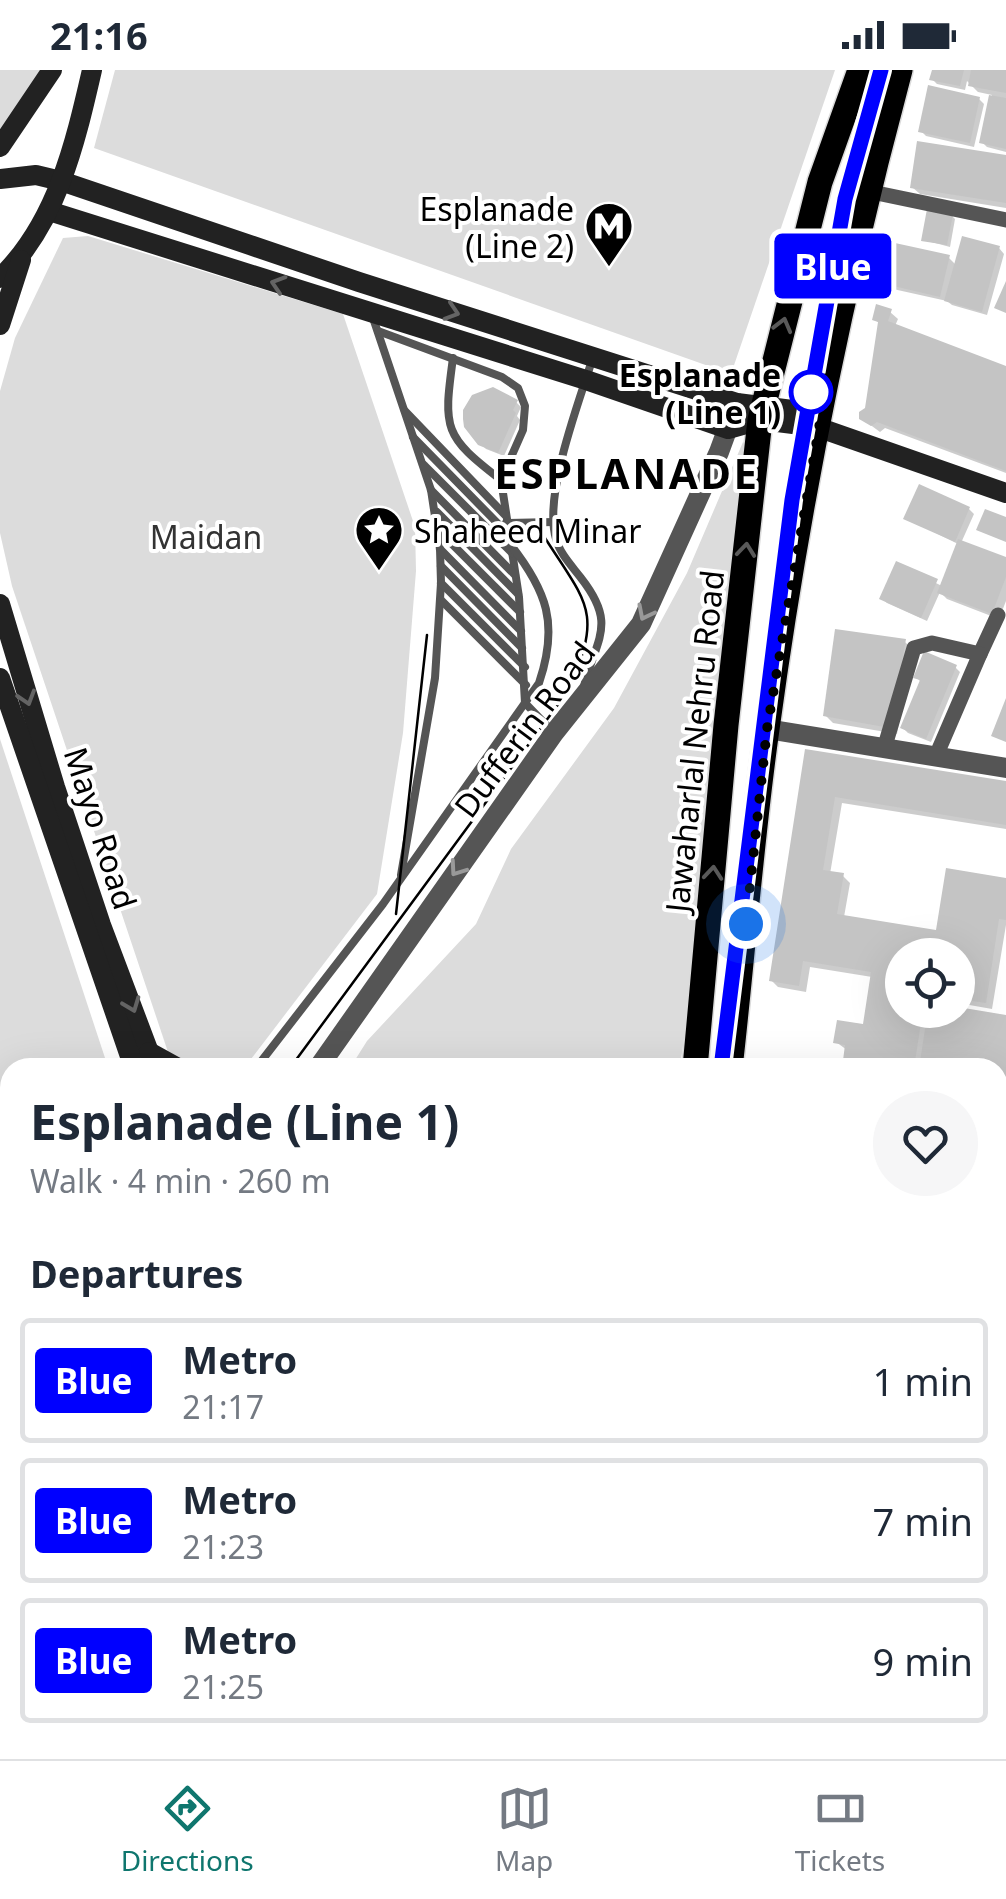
<!DOCTYPE html>
<html lang="en">
<head>
<meta charset="utf-8">
<style>
  body { margin:0; font-family:"Noto Sans",sans-serif; background:#f6f6f7; color:#1f2937; height:100vh; display:flex; flex-direction:column; font-size:38px; white-space:nowrap }
  * { box-sizing:border-box; margin:0 }
  p { font-size:32px; color:#747a83 }
  .icon { flex:none; width:55px; height:55px; fill:none; stroke:currentColor; stroke-width:2; stroke-linecap:round; stroke-linejoin:round }
  .map { position:relative; flex:1; overflow:hidden }
  .panel { position:absolute; left:0px; top:988px; width:1008px; height:702px; display:flex; flex-direction:column; background:#fff; border-radius:30px 30px 0 0; box-shadow:0 10px 40px #0002 }
  .panel>* { flex:none }
  .badge { padding:0 20px; border-radius:8px; font-size:35px; line-height:65px }
  .tools { position:absolute; left:885px; top:868px; display:grid; gap:20px }
  .tools a { display:grid; place-items:center; width:90px; height:90px; border-radius:50%; background:#fff; box-shadow:0 10px 40px #0002; font-size:50px }
  .you { position:absolute; width:50px; height:50px; margin:-25px; border:8px solid #fff; border-radius:50%; background:#1a73e8; box-shadow:0 0 0 15px #1a73e833 }
  .map>.badge { position:absolute; translate:-50% -50%; box-shadow:0 0 0 5px #fff }
  h2 { padding:0 30px; font-size:38px; line-height:90px }
  .round { display:grid; place-items:center; flex:none; width:105px; height:105px; border-radius:52px; background:#f6f6f7 }
  .head { display:flex; align-items:center; justify-content:space-between; height:170px; padding:0 30px }
  h1 { font-size:48px; font-weight:700; line-height:75px }
  ul { padding:0; list-style:none }
  li { display:flex; align-items:center; gap:30px; height:125px; margin:0 20px 15px; padding:0 10px; border:5px solid #e0e1e3; border-radius:10px }
  li div { flex:1 }
  li b { display:block; font-size:38px }
  li em { font-style:normal }
  li .badge { min-width:110px; font-weight:700; text-align:center }
  .status { display:flex; justify-content:space-between; align-items:center; height:70px; padding:0 50px; background:#fff; direction:ltr }
  .status svg { height:28px; fill:currentColor }
  .menu { display:flex; justify-content:space-around; align-items:center; height:140px; border-top:2px solid #e0e1e3; background:#fff; font-size:28px; color:#747a83 }
  .menu a { display:grid; justify-items:center; gap:5px }
  .menu .selected { color:#0f766e }
  .map>svg:first-child { display:block }
</style>
</head>
<body>
<div class="status"><b>21:16</b><svg viewBox="0 0 49 12"><path d="M0 12V9h3v3zM5 12V6h3v6zM10 12V3h3v9zM15 12V0h3v12zM26 1h20v11H26zM47 4h2v5h-2z"/></svg></div>
<div class="map">
<svg width="1006" height="1689" viewBox="0 0 1006 1689">
  <rect width="100%" height="100%" fill="#fff"/>
  <!-- green -->
  <g fill="#dcdcdc">
    <path d="M0 0H44L0 60Z"/>
    <path d="M115 0H835L731 304 94 78Z"/>
    <path d="M88 166 343 244 415 457 416 501 403 663 377 824 245 997H173L12 516 0 463V321L15 268 63 168Z"/>
    <path d="M743 372 763 404 680 997 350 998 367 971 476 854 511 779 614 638 687 503Z"/>
    <path d="M0 669 108 997 10 998V1344L0 1359Z"/>
    <path d="M10 1465V1680H355L359 1689H0V1479Z"/>
    <path d="M419 1680H612L611 1689H422Z"/>
    <path d="M773 1680H819L818 1689H772Z"/>
  </g>
  <!-- shadow -->
  <g fill="#0003">
    <path d="M934 0H1006V82L987 77 982 72 992 25 978 22 967 11 965 20 937 14 932 9Z"/>
    <path d="M979 29 984 34 974 77 926 66 921 61Z"/>
    <path d="M1006 88V138L920 124 912 117Z"/>
    <path d="M952 146 955 149 950 177 924 170Z"/>
    <path d="M999 178 1004 184 987 245 952 235 947 231 893 219 888 214 948 187 956 195Z"/>
    <path d="M890 242 898 249 895 256 1006 299V403L885 358 880 362 861 348 867 339 881 255 875 249Z"/>
    <path d="M516 332 521 337 517 346 520 350 504 386 486 379 480 373Z"/>
    <path d="M969 439 974 444 961 473 1006 490V531L999 549 947 529 940 522 927 551 887 533 882 528 897 494 942 516 958 474 906 448Z"/>
    <path d="M905 572 912 579 897 664 833 653 825 645Z"/>
    <path d="M955 597 960 602 931 672 908 663 903 658 922 613 916 607Z"/>
    <path d="M807 682 1006 713V759L842 733 830 804 843 806 850 813 844 847 939 863 1006 810V855L992 939 958 933V885H902V940H958L1006 947V1051L998 1050V998H844L847 980 836 972 865 957 872 907 810 897 806 922 778 917 771 910Z"/>
    <path d="M998 1097 1006 1099V1163L1003 1179 998 1177Z"/>
    <path d="M998 1629 1006 1630V1668L998 1667Z"/>
    <path d="M709 1680H764L763 1689H693Z"/>
    <path d="M833 1680H872V1689H832Z"/>
  </g>
  <!-- building -->
  <g fill="#c4c4c4">
    <path d="M932 0H964L960 16 929 10Z"/>
    <path d="M971 0H1006V23L968 16Z"/>
    <path d="M928 15 980 27 970 73 918 62Z"/>
    <path d="M989 25 1006 28V79L979 73Z"/>
    <path d="M917 71 1006 85V133L910 118Z"/>
    <path d="M927 139 953 144 947 175 921 171Z"/>
    <path d="M962 166 1000 176 982 242 944 231Z"/>
    <path d="M895 173 950 185 940 227 885 214Z"/>
    <path d="M1006 211V243L994 238Z"/>
    <path d="M876 234 892 239 888 251 1006 296V401L877 352 871 356 859 349V342L865 338 878 252 872 250Z"/>
    <path d="M493 317 518 330 513 340 516 343 498 383 478 375 464 357 463 349V340L472 325Z"/>
    <path d="M919 414 970 437 955 472 903 449Z"/>
    <path d="M985 439 1006 447V472L976 460Z"/>
    <path d="M958 469 1006 487V507L992 544 937 523Z"/>
    <path d="M896 491 938 509 921 548 879 529Z"/>
    <path d="M835 559 906 569 890 658 823 646Z"/>
    <path d="M924 581 957 595 926 669 900 658 920 610 913 608Z"/>
    <path d="M1006 628V672L991 666Z"/>
    <path d="M805 679 1006 711V755L835 727 823 800 844 803 837 844 936 860 946 798 1006 808V850L999 849 986 933 958 929V885H902V940H923L914 998H842L845 975 833 973 837 950 863 954 871 902 803 891 799 916 769 911Z"/>
    <path d="M958 937 1006 945V1019L1002 1046 998 1045V998H919L928 940H958Z"/>
    <path d="M998 1094 1006 1096V1126L999 1158Z"/>
    <path d="M998 1343 1006 1345V1375L998 1373Z"/>
    <path d="M998 1419 1006 1421V1457L998 1455Z"/>
    <path d="M998 1626 1006 1627V1663L998 1662Z"/>
    <path d="M706 1680H757L755 1689H690L691 1681Z"/>
    <path d="M831 1680H866L865 1689H830Z"/>
  </g>
  <g fill="none" stroke-linecap="round" stroke-linejoin="round">
    <!-- primary casing -->
    <g stroke="#dbdbdb" stroke-width="28">
      <g id="primary">
        <path d="M695 998 726 655 760 350 820 112 860 0"/>
        <path d="M730 998C743 885 751 771 767 659 797 437 842 216 900 0"/>
        <path d="M630 1689 631 1680"/>
        <path d="M649 1689 650 1680"/>
      </g>
    </g>
    <!-- service -->
    <g stroke="#555" stroke-width="8">
      <path d="M373 248 431 420 440 479 441 513 435 608 401 805"/>
      <path d="M378 261 502 307 518 318 525 336 523 360 501 410 519 527 525 633 554 663"/>
      <path d="M453 288C443 360 444 366 501 410"/>
      <path d="M405 341 505 445"/>
      <path d="M413 367 508 464"/>
      <path d="M424 395 512 483"/>
      <path d="M431 420 515 505"/>
      <path d="M437 442 518 524"/>
      <path d="M506 453 554 452"/>
      <path d="M438 460 520 542"/>
      <path d="M440 479 521 561"/>
      <path d="M441 496 522 578"/>
      <path d="M441 513 525 597"/>
      <path d="M441 530 526 615"/>
      <path d="M584 616C597 567 617 554 581 508 572 496 560 484 556 469 543 424 579 333 593 287"/>
      <path d="M256 998 383 834 539 613C559 554 547 521 510 474"/>
      <path d="M998 1535 1000 1519"/>
      <path d="M998 1554 1006 1556"/>
      <path d="M998 1677 1006 1678"/>
      <path d="M921 1689 922 1680"/>
    </g>
    <!-- minor -->
    <g stroke="#555" stroke-width="15">
      <path d="M867 121 1006 150"/>
      <path d="M980 584 998 545"/>
      <path d="M884 679 914 578 932 573 980 584 936 686"/>
    </g>
    <!-- tertiary -->
    <g stroke="#555" stroke-width="20">
      <path d="M767 659 1006 698"/>
      <path d="M318 998 554 663 641 554 719 382 737 333"/>
      <path d="M998 1064 1006 1065"/>
      <path d="M998 1325 1006 1255"/>
      <path d="M998 1613 1006 1615"/>
    </g>
    <!-- secondary -->
    <g stroke="#222" stroke-width="20">
      <path d="M0 77 52 0"/>
      <path d="M0 109 36 105 61 111 359 212 737 333 816 343"/>
      <path d="M49 141 586 310 728 359 760 350 817 357 1006 423"/>
      <path d="M0 208C57 153 75 74 92 0"/>
      <path d="M0 255 21 190"/>
      <path d="M0 534 55 717 101 855 155 998"/>
      <path d="M0 608 134 998"/>
      <path d="M149 982 178 998"/>
      <path d="M0 1436 10 1421"/>
      <path d="M384 1680 388 1689"/>
      <path d="M616 1689 617 1680"/>
    </g>
    <!-- primary -->
    <use href="#primary" stroke="#000" stroke-width="25"/>
    <!-- tram -->
    <g stroke="#000" stroke-width="2.5">
      <path d="M396 844 427 565"/>
      <path d="M290 998 568 621C603 542 588 535 545 468"/>
      <path d="M0 1409 10 1395"/>
    </g>
  </g>
  <!-- one-way arrows -->
  <defs><path id="oneway-chevron" d="M-2-3.5L2.5 0L-2 3.5" fill="none" stroke-width="1.6" stroke-linecap="round" stroke-linejoin="round" transform="scale(2.5)"/></defs>
  <g stroke="#646464">
    <use href="#oneway-chevron" transform="translate(278 214) rotate(-162)"/>
    <use href="#oneway-chevron" transform="translate(452 242) rotate(18)"/>
    <use href="#oneway-chevron" transform="translate(27 628) rotate(73)"/>
    <use href="#oneway-chevron" transform="translate(132 935) rotate(69)"/>
  </g>
  <g stroke="#595959">
    <use href="#oneway-chevron" transform="translate(783 255) rotate(-75)"/>
    <use href="#oneway-chevron" transform="translate(746 480) rotate(-84)"/>
    <use href="#oneway-chevron" transform="translate(713 803) rotate(-85)"/>
  </g>
  <g stroke="#999">
    <use href="#oneway-chevron" transform="translate(645 543) rotate(117)"/>
    <use href="#oneway-chevron" transform="translate(457 799) rotate(125)"/>
  </g>
  <g fill="none" stroke-linecap="round" stroke-linejoin="round">
    <!-- line casing -->
    <g stroke="#fff" stroke-width="22">
      <path id="line" d="M721 998 792 430 845 129 881 0"/>
    </g>
    <!-- line -->
    <use href="#line" stroke="#00f" stroke-width="15"/>
    <!-- walk -->
    <path stroke="#000" stroke-width="10" stroke-dasharray="0 18" d="M746 854 767 659 828 306 811 322"/>
  </g>
  <!-- icons -->
  <defs>
    <g id="metro-pin" transform="scale(2.5)"><path d="M0 17L-7.5 6A9.5 9.5 0 1 1 7.5 6Z" fill="#000" stroke="#fff"/><path d="M-5.5 5V-5H-3L0 0L3-5H5.5V5H3V-.5L0 4L-3-.5V5Z" fill="#fff"/></g>
    <g id="sight-pin" transform="scale(2.5)"><path d="M0 17L-7.5 6A9.5 9.5 0 1 1 7.5 6Z" fill="#000" stroke="#fff"/><path d="M0-6L1.8-2.2L6-1.7L2.9 1.2L3.7 5.4L0 3.3L-3.7 5.4L-2.9 1.2L-6-1.7L-1.8-2.2Z" fill="#fff"/></g>
  </defs>
  <g fill-rule="evenodd">
    <use href="#metro-pin" x="609" y="156"/>
    <use href="#sight-pin" x="379" y="460"/>
  </g>
  <!-- markers -->
  <circle fill="#fff" stroke="#00f" stroke-width="5" cx="811" cy="322" r="20"/>
  <g text-anchor="middle" dominant-baseline="central" stroke-width="8" stroke-linejoin="round" paint-order="stroke">
    <!-- poi labels -->
    <g font-size="32" fill="#000" stroke="#fff" text-anchor="end">
      <text x="574" y="138">Esplanade<tspan x="574" dy="37">(Line 2)</tspan></text>
      <text x="414" y="460" text-anchor="start">Shaheed Minar</text>
    </g>
    <!-- stop labels -->
    <g font-size="32" font-weight="bold" fill="#000" stroke="#fff" text-anchor="end">
      <text x="781" y="304">Esplanade<tspan x="781" dy="37">(Line 1)</tspan></text>
    </g>
    <!-- park labels -->
    <g font-size="32" fill="#333" stroke="#fff">
      <text x="206" y="466">Maidan</text>
    </g>
    <!-- street labels -->
    <g font-size="32" fill="#000" stroke="#fff">
      <text transform="translate(524 659) rotate(-53)">Dufferin Road</text>
      <text transform="translate(694 671) rotate(-84)">Jawaharlal Nehru Road</text>
      <text transform="translate(101 758) rotate(72)">Mayo Road</text>
    </g>
    <!-- district labels -->
    <g font-size="42" font-weight="bold" letter-spacing="2.5" fill="#000" stroke="#fff">
      <text x="627" y="402">ESPLANADE</text>
    </g>
  </g>
</svg>
<div class="tools">
<a><svg class="icon" aria-label="locate" viewBox="0 0 24 24"><circle cx="12" cy="12" r="6"/><path d="M12 2v4M12 18v4M2 12h4M18 12h4"/></svg></a>
</div>
<div class="you" style="left:746px;top:854px"></div>
<b class="badge" style="left:833px;top:196px;background:#00f;color:#fff">Blue</b>
<section class="panel">
<div class="head"><div><h1>Esplanade (Line 1)</h1><p>Walk · 4 min · 260 m</p></div><a class="round"><svg class="icon" aria-label="heart" viewBox="0 0 24 24"><path d="M12 20l-8-8c-3-5 5-10 8-4 3-6 11-1 8 4z"/></svg></a></div>
<h2>Departures</h2>
<ul>
<li><span class="badge" style="background:#00f;color:#fff">Blue</span><div><b>Metro</b><p>21:17</p></div><em>1 min</em></li>
<li><span class="badge" style="background:#00f;color:#fff">Blue</span><div><b>Metro</b><p>21:23</p></div><em>7 min</em></li>
<li><span class="badge" style="background:#00f;color:#fff">Blue</span><div><b>Metro</b><p>21:25</p></div><em>9 min</em></li>
</ul>
</section>
</div>
<nav class="menu">
<a class="selected"><svg class="icon" aria-label="directions" viewBox="0 0 24 24"><path d="M12 3l9 9-9 9-9-9zM9 14v-3h6M13 9l2 2-2 2"/></svg>Directions</a>
<a><svg class="icon" aria-label="map" viewBox="0 0 24 24"><path d="M3 6l6-2 6 2 6-2v14l-6 2-6-2-6 2zM9 4v14M15 6v14"/></svg>Map</a>
<a><svg class="icon" aria-label="tickets" viewBox="0 0 24 24"><path d="M3 7h18v10H3zM15 7v10"/></svg>Tickets</a>
</nav>
</body>
</html>
